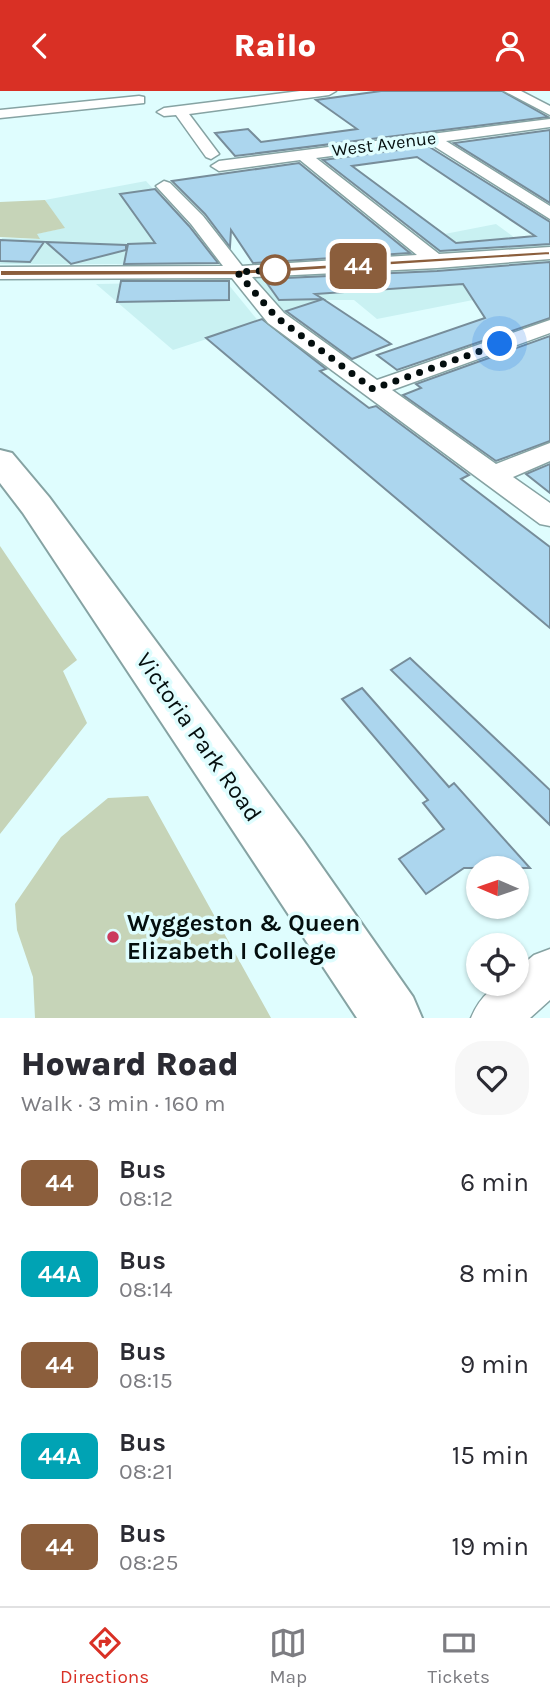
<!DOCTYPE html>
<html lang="en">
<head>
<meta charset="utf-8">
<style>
  body { margin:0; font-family:Karla,sans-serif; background:#f7f7f7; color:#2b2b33; height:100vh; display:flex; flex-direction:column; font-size:26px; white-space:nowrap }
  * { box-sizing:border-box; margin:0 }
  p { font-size:23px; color:#7c7c81 }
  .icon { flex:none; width:38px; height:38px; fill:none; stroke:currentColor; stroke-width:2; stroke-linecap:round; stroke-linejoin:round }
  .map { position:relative; height:927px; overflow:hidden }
  .details { display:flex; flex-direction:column; background:#fff; flex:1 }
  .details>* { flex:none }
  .badge { padding:0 14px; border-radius:10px; font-size:24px; line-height:46px }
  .needle { width:46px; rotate:272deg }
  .tools { position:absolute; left:466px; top:765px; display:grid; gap:14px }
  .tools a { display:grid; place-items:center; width:63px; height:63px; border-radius:50%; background:#fff; box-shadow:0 2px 5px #0004; font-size:35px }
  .you { position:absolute; width:35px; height:35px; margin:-18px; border:5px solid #fff; border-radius:50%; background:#1a73e8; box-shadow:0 0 0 10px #1a73e833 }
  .map>.badge { position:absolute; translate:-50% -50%; box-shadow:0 0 0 4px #fff }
  .round { display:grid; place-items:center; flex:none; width:74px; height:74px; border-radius:28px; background:#f7f7f7 }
  .summary { display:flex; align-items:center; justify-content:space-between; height:119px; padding:0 21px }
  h1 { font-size:33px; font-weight:800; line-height:52px }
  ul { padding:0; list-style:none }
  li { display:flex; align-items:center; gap:21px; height:91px; padding:0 21px }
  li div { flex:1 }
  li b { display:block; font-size:26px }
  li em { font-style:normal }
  li .badge { min-width:77px; font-weight:700; text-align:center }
  header { display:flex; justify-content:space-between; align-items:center; height:91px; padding:0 21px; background:#d93025; color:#fff; font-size:32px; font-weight:800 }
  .dock { display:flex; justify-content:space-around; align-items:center; height:98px; border-top:2px solid #e1e1e2; background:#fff; font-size:19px; color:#7c7c81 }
  .dock a { display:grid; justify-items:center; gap:4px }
  .dock .active { color:#d93025 }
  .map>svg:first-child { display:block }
</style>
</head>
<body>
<header><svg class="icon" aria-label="back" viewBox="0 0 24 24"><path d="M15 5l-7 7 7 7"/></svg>Railo<svg class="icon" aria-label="person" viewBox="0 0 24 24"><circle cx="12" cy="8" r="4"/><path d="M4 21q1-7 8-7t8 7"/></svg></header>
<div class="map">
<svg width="550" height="927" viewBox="0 0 550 927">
  <rect width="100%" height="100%" fill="#dffdfe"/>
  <!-- built -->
  <g fill="#c9f1f2">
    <path d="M146 90 221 173H0L2 147 39 148 36 143 64 137 45 109Z"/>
    <path d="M496 133 515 147 550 144V202L478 208 377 228 354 209H326L281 224 243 175 276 173 270 154 355 153 419 148Z"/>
    <path d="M222 191 228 193 259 231 173 259 96 193Z"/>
  </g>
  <!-- green -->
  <g fill="#c6d4b8">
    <path d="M45 109 65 137 37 143 40 148 0 146V111Z"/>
    <path d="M0 455 77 569 63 580 87 632 0 743Z"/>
    <path d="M148 705 271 927H35L33 886 17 839 15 813 61 746 108 707Z"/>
  </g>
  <!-- building -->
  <g fill="#acd6ee" stroke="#778d9a" stroke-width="2" fill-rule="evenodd">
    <path d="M381 0H502L548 26 235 65 215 42 248 38 261 51 357 38 316 9Z"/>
    <path d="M550 39V112L454 52Z"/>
    <path d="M428 55 550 131V153L440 160 323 69ZM417 66 535 145 456 152 352 75Z"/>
    <path d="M299 72 410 162 253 172 231 139 230 156 205 123 172 90Z"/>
    <path d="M155 98 189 135 218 172 124 173 128 153 155 152 120 103Z"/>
    <path d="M0 149 44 151 30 171 0 170Z"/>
    <path d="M46 151 126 154V159L71 173Z"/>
    <path d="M550 171V227L397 279 377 264 485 227 463 193 315 203 323 208 279 209 264 188 437 180Z"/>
    <path d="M121 190H229V209L117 211Z"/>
    <path d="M323 208 391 253 352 268 286 220Z"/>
    <path d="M262 228 326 278 320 280 369 317 376 315 469 384 461 388 550 456V537L206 247Z"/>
    <path d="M550 245V350L496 370 403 304 421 297 416 293Z"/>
    <path d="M550 373V402L526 383Z"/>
    <path d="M410 567 550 699V734L391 579Z"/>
    <path d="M362 597 449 696 454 692 530 777H464L426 803 399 768 444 738 423 712 428 709 342 608Z"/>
  </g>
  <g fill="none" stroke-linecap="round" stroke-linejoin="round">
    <!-- minor casing -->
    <g stroke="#86a3a3" stroke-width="3">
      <g id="minor">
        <path d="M300 0H336L329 4 189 23 219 63 211 68 206 66 176 24 164 25 157 21 164 17Z"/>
        <path d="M504 0H521L550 15V24Z"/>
        <path d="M139 5 144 6V12L0 27V19Z"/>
        <path d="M550 28V36L446 50 550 115V128L429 52 316 67 439 163 550 156V168L437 177 252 186 284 222 377 289 550 229V242L392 299 496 373 550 352V370L513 386 550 412V435L540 433 268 232 232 187 0 188V176L223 175 191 133 156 95 164 90 170 92 203 125 242 175 417 164 300 69 219 80 211 75 219 70Z"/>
        <path d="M550 858V909L530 927H471C480 906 493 892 516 892V879L534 864Z"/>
      </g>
    </g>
    <!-- major casing -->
    <g stroke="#86a3a3" stroke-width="4">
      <path id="major" d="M0 359 12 362 49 406 303 749 413 906 422 927H357L23 422 0 392Z"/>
    </g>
    <!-- minor -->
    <use href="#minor" fill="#fff" fill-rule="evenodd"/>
    <!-- major -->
    <use href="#major" fill="#fff" fill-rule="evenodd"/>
  </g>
  <!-- line -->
  <path fill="#8b5e3c" stroke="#fff" stroke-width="2" d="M550 160V164L237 184 0 185V179H237Z"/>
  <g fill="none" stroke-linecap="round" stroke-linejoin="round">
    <!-- walk -->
    <path stroke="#040e0e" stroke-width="7" stroke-dasharray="0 12.6" d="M275 179H286L237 181 276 226 373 298 500 253"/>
  </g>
  <!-- markers -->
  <circle fill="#fff" stroke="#8b5e3c" stroke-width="3.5" cx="275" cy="179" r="14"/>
  <circle fill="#cb3b5d" stroke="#dffdfe" stroke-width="2.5" cx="113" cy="846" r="7"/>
  <g text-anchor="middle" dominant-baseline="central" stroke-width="7" stroke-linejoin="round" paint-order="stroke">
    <!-- far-street labels -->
    <g font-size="18" fill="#040e0e" stroke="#dffdfe">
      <text transform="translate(384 53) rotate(-7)">West Avenue</text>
    </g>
    <!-- near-street labels -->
    <g font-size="24" fill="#040e0e" stroke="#dffdfe">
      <text transform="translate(199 646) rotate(55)">Victoria Park Road</text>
    </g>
    <!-- near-poi labels -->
    <g font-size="24" font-weight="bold" fill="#040e0e" stroke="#dffdfe" text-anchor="start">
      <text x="127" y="832">Wyggeston &amp; Queen<tspan x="127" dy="28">Elizabeth I College</tspan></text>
    </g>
  </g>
</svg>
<div class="tools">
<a><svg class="needle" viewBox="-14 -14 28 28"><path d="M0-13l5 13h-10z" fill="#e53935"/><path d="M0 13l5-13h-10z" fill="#7c7c81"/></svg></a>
<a><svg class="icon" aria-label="locate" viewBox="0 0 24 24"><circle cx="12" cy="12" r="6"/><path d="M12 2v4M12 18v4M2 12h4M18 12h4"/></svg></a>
</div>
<div class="you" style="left:500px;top:253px"></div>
<b class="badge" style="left:358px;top:175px;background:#8b5e3c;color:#fff">44</b>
</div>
<section class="details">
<div class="summary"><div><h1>Howard Road</h1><p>Walk · 3 min · 160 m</p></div><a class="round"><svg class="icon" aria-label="heart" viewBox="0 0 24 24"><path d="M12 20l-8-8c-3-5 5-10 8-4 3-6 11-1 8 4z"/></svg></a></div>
<ul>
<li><span class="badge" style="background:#8b5e3c;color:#fff">44</span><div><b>Bus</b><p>08:12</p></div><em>6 min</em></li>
<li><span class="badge" style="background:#00a3b4;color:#fff">44A</span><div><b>Bus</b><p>08:14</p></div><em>8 min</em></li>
<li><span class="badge" style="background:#8b5e3c;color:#fff">44</span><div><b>Bus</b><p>08:15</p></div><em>9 min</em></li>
<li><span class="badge" style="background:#00a3b4;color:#fff">44A</span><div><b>Bus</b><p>08:21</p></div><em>15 min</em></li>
<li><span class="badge" style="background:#8b5e3c;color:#fff">44</span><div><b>Bus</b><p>08:25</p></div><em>19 min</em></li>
</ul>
</section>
<nav class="dock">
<a class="active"><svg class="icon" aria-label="directions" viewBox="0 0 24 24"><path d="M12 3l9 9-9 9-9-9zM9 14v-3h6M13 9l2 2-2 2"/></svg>Directions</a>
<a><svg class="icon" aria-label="map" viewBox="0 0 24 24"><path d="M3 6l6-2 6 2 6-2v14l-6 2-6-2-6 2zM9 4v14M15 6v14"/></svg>Map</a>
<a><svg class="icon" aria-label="tickets" viewBox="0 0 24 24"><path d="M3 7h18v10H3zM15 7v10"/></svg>Tickets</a>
</nav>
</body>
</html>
